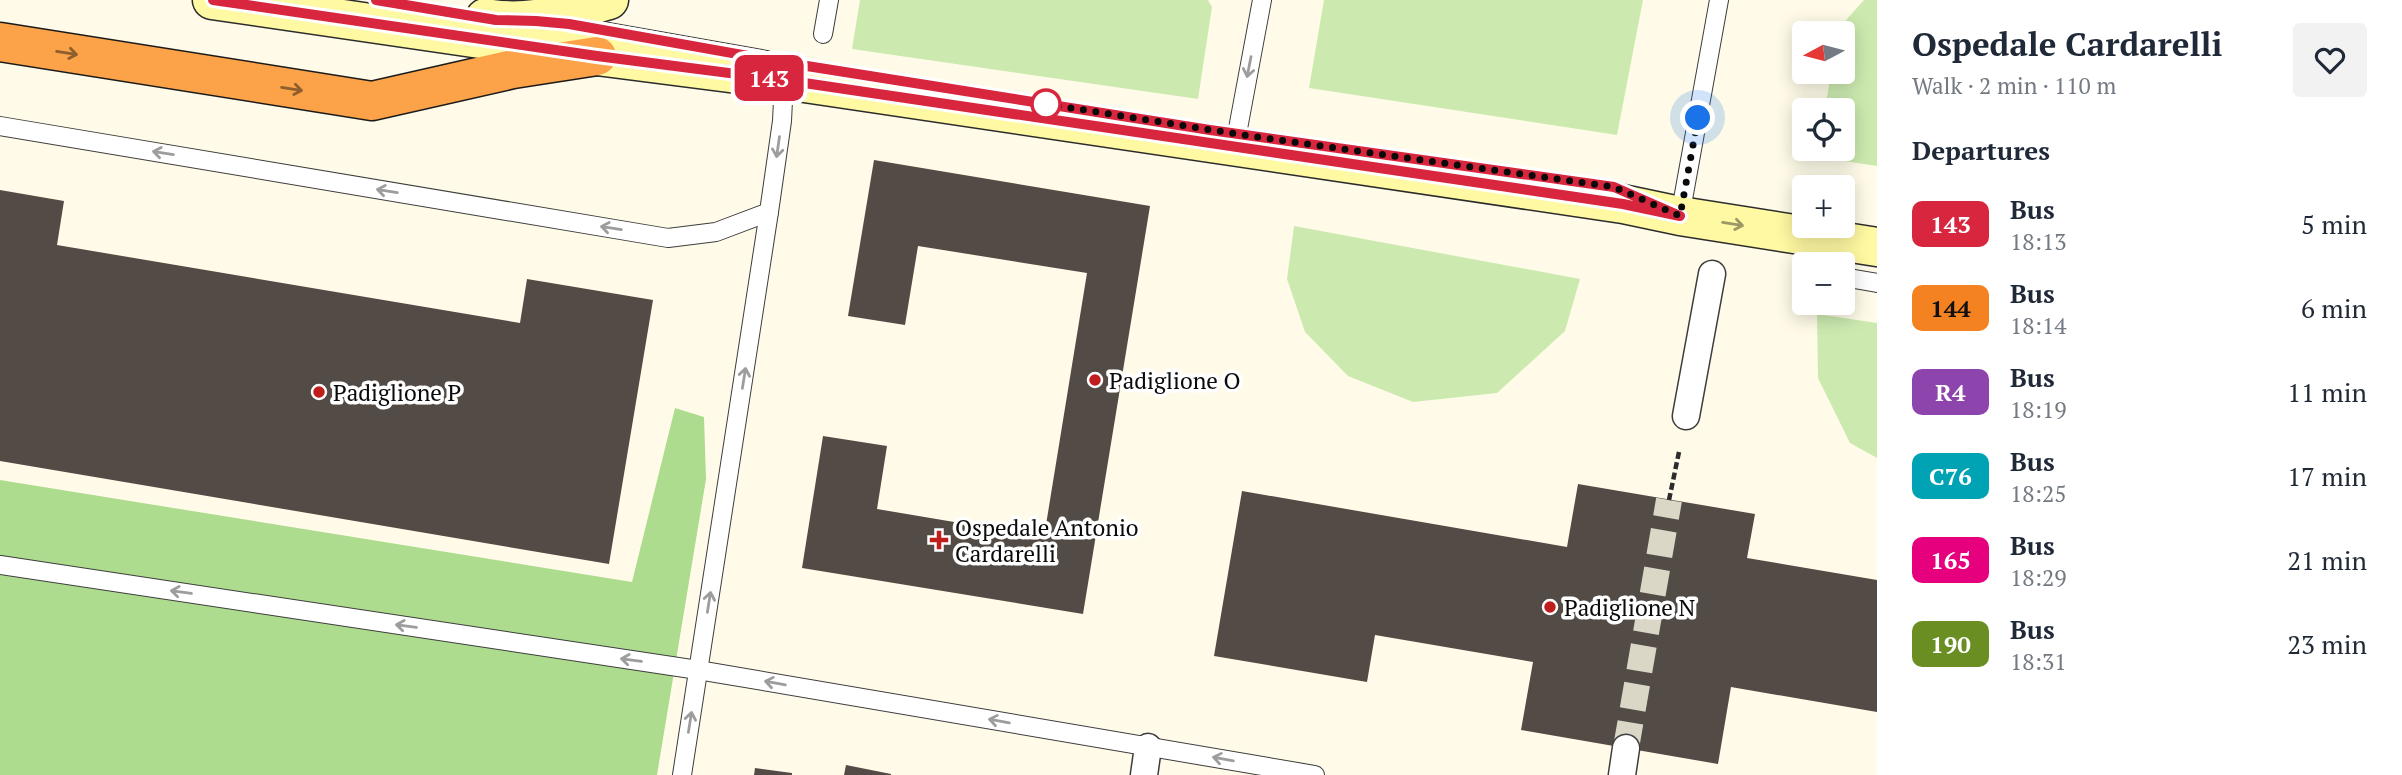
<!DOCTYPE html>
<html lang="en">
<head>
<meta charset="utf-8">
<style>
  body { margin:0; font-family:"PT Serif",serif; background:#f2f2f3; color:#1f2937; height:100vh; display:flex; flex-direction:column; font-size:26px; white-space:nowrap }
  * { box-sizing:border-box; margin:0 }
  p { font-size:23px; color:#747a83 }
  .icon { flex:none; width:38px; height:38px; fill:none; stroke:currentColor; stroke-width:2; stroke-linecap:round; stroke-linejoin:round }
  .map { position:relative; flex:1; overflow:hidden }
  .drawer { display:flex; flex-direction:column; background:#fff; width:525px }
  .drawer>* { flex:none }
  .badge { padding:0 14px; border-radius:10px; font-size:24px; line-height:46px }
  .needle { width:46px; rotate:263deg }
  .buttons { position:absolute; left:1792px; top:21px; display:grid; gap:14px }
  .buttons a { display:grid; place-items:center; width:63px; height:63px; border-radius:7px; background:#fff; box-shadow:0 4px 18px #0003; font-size:35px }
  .you { position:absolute; width:35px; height:35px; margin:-18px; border:5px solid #fff; border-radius:50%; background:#1a73e8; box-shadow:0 0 0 10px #1a73e833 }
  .map>.badge { position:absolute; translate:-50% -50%; box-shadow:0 0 0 4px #fff }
  h2 { padding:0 35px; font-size:26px; line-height:63px }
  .round { display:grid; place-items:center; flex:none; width:74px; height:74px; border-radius:7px; background:#f2f2f3 }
  .head { display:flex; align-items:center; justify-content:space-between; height:119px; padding:0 35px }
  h1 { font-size:33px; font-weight:700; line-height:52px }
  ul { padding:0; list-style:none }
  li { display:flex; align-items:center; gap:21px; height:84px; padding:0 35px }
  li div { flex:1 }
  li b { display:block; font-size:26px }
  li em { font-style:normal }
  li .badge { min-width:77px; font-weight:700; text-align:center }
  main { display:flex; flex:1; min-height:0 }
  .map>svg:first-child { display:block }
</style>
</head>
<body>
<main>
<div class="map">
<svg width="1877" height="775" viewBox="0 0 1877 775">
  <rect width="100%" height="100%" fill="#fffbe8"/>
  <!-- green -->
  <g fill="#cceab0">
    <path d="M860 0H1208L1212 7 1198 99 852 49Z"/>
    <path d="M1324 0H1643L1617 135 1309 88Z"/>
    <path d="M1864 0H1877V166L1818 157 1819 149H1843V110H1825L1831 72H1843V33H1838V29Z"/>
    <path d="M1294 226 1580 279 1565 331 1497 393 1413 402 1348 376 1305 332 1287 279Z"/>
    <path d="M1817 314 1877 323V458L1850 443 1818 378Z"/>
  </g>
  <!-- forest -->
  <path fill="#aedc8f" d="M675 408 704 417 706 479 657 775H0V480L632 582Z"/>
  <!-- building -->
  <g fill="#534c46">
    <path d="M874 160 1150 206 1083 614 802 568 823 436 887 446 877 509 1044 537 1087 273 918 246 905 325 848 316Z"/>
    <path d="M0 190 64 201 57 245 520 323 527 279 653 300 609 564 0 461Z"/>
    <path d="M1578 484 1755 514 1747 558 1877 580V712L1731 687 1718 764 1521 730 1533 662 1375 635 1367 682 1214 656 1242 491 1567 547Z"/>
    <path d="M846 765 891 774V775H844Z"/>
    <path d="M755 768 792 773V775H754Z"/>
  </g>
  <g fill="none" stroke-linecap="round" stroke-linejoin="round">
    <!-- pedestrian-tunnel -->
    <path stroke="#dad7c7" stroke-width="26" stroke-dasharray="26 13" stroke-linecap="butt" d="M1626 748 1669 500"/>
    <!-- service casing -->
    <g stroke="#3d3d3d" stroke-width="20">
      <g id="service">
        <path d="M564 24 767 60"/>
        <path d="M823 34 829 0"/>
        <path d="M0 126 668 238 716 232 769 212 782 121 784 80"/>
        <path d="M1237 134 1262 0"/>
        <path d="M1676 214 1680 216 1719 0"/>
        <path d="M1794 240 1818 264"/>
        <path d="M1843 277 1877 283"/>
        <path d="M0 565 698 670 1315 775"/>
        <path d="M682 775 769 212"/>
      </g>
    </g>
    <!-- pedestrian casing -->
    <g stroke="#3d3d3d" stroke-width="29">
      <g id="pedestrian">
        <path d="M1686 416 1712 274"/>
        <path d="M1144 775 1148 747"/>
        <path d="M1622 775 1626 748"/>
      </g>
    </g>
    <!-- secondary casing -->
    <g stroke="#2c2c2c" stroke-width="41">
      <g id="secondary">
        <path d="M212 0 597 56 784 80 1623 204 1680 216 1877 247"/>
        <path d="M485 18C532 26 565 13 609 0"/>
      </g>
    </g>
    <!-- motorway casing -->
    <g stroke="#1b1b1b" stroke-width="41">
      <path id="motorway" d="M0 42 372 101 513 69 597 56"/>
    </g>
    <!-- path -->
    <path stroke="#2c2c2c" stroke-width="4.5" stroke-dasharray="7 3.5" stroke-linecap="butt" d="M1669 500 1679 452"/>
    <!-- service -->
    <use href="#service" stroke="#fff" stroke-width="18"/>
    <!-- pedestrian -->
    <use href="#pedestrian" stroke="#fff" stroke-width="26"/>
    <!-- secondary -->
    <use href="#secondary" stroke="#fff9a3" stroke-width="38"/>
    <!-- motorway -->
    <use href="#motorway" stroke="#fca349" stroke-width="38"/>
  </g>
  <!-- one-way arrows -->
  <defs><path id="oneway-shaft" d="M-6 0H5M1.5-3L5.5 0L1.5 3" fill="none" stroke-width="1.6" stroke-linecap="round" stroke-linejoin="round" transform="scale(1.75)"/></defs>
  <g stroke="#8f5e2d">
    <use href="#oneway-shaft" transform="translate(67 53) rotate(9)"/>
    <use href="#oneway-shaft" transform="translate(292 89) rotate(9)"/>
  </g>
  <g stroke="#9d9d9d">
    <use href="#oneway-shaft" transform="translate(1249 67) rotate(101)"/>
    <use href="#oneway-shaft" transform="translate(778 147) rotate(98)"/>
    <use href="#oneway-shaft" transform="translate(163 153) rotate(-171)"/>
    <use href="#oneway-shaft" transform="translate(387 191) rotate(-171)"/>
    <use href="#oneway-shaft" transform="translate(611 228) rotate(-171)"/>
    <use href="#oneway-shaft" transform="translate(744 378) rotate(-81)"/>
    <use href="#oneway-shaft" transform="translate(181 592) rotate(-172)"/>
    <use href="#oneway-shaft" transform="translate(709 602) rotate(-81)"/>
    <use href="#oneway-shaft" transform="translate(406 626) rotate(-172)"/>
    <use href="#oneway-shaft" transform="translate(631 660) rotate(-172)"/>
    <use href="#oneway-shaft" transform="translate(775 683) rotate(-170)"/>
    <use href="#oneway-shaft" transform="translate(999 721) rotate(-170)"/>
    <use href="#oneway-shaft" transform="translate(690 722) rotate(-81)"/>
    <use href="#oneway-shaft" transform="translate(1223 759) rotate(-170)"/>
  </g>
  <use stroke="#9d9966" href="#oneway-shaft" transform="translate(1733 224) rotate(9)"/>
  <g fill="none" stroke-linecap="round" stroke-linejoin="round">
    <!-- line casing -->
    <g stroke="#fff" stroke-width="16">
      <path id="line" d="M213 0 597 56 784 80 1623 204 1680 216 1614 187 1210 130 788 63 569 24 536 21 496 20 376 0"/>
    </g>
    <!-- line -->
    <use href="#line" stroke="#d7263d" stroke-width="10"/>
    <!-- walk -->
    <path stroke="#0a0a0a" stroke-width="7" stroke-dasharray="0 12.6" d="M1046 104 1237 134 1614 187 1680 216 1698 118"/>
  </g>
  <!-- markers -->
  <circle fill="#fff" stroke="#d7263d" stroke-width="3.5" cx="1046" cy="104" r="14"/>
  <g fill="#c01d1d" stroke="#fff" stroke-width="2.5">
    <circle cx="1095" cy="380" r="7"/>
    <circle cx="319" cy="392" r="7"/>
    <path d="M935.5 529.5h7v7h7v7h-7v7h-7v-7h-7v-7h7z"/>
    <circle cx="1550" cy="607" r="7"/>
  </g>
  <g text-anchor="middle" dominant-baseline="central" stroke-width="7" stroke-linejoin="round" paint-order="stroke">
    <!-- poi labels -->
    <g font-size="23" fill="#0a0a0a" stroke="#fff" text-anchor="start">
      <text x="1109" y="380">Padiglione O</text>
      <text x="333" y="392">Padiglione P</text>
      <text x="955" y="527">Ospedale Antonio<tspan x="955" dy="26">Cardarelli</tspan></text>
      <text x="1564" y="607">Padiglione N</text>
    </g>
  </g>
</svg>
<div class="buttons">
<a><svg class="needle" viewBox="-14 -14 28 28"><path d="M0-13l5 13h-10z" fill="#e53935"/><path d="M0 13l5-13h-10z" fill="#747a83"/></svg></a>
<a><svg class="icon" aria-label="locate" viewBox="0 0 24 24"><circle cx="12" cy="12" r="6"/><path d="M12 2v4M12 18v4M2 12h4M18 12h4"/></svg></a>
<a>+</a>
<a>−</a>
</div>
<div class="you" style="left:1698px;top:118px"></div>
<b class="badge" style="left:769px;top:78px;background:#d7263d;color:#fff">143</b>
</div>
<section class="drawer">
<div class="head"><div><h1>Ospedale Cardarelli</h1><p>Walk · 2 min · 110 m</p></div><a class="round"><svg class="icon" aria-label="heart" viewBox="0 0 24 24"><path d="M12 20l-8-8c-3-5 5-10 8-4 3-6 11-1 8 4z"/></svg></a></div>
<h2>Departures</h2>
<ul>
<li><span class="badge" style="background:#d7263d;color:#fff">143</span><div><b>Bus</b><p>18:13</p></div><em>5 min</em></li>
<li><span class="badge" style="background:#f58220;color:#111">144</span><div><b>Bus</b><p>18:14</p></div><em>6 min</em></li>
<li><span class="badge" style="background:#8e44ad;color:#fff">R4</span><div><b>Bus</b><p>18:19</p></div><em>11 min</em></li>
<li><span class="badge" style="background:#00a3b4;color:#fff">C76</span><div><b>Bus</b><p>18:25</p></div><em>17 min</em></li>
<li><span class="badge" style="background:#e6007e;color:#fff">165</span><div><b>Bus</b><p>18:29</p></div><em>21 min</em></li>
<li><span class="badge" style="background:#6b8e23;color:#fff">190</span><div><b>Bus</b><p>18:31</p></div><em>23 min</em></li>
</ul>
</section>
</main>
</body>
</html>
